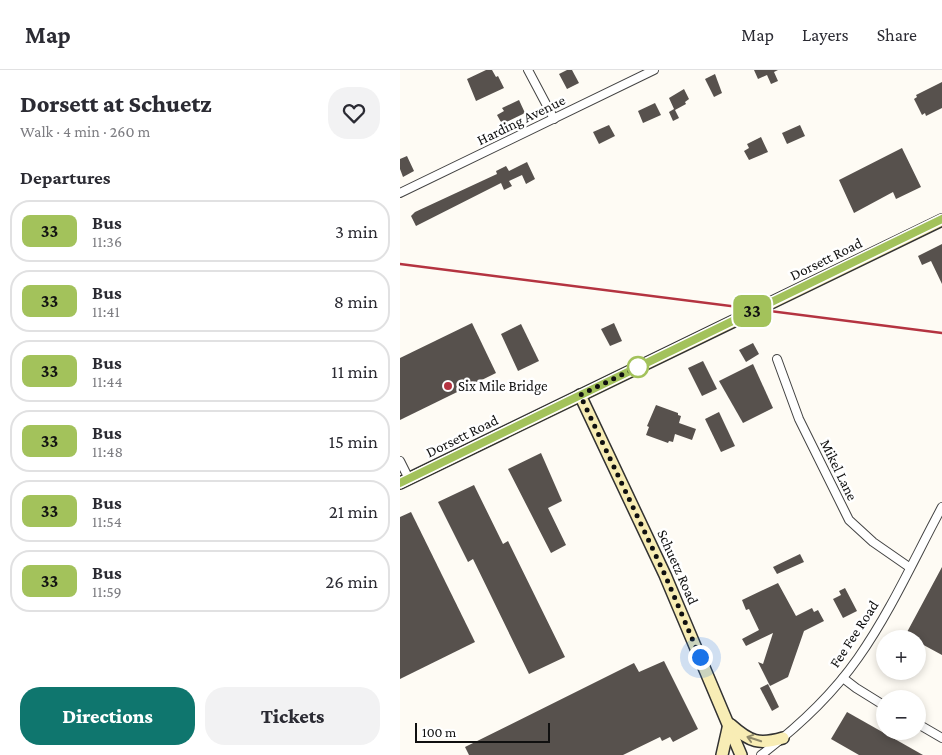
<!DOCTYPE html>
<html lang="en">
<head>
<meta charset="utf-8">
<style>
  body { margin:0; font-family:"Crimson Pro",serif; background:#f2f2f3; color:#2b2b33; height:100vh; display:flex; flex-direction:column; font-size:19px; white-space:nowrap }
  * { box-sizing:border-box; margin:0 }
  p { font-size:16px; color:#7c7c81 }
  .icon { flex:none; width:28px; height:28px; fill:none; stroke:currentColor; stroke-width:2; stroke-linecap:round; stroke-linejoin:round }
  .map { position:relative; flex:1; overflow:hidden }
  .side { display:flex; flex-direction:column; background:#fff; width:400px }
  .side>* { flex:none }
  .badge { padding:0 10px; border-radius:8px; font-size:18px; line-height:32px }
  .controls { position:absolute; left:476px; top:560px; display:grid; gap:10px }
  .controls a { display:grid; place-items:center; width:50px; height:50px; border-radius:50%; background:#fff; box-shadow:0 2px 8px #0003; font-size:25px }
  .scale { position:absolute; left:15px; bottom:12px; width:135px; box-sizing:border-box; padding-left:5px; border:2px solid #101010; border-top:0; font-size:14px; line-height:18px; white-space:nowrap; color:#101010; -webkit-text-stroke:4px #fff; paint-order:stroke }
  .you { position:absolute; width:25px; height:25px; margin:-12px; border:4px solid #fff; border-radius:50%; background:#1a73e8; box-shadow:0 0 0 8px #1a73e833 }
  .map>.badge { position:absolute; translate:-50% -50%; box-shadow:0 0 0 2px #fff }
  h2 { padding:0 20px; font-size:19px; line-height:45px }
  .round { display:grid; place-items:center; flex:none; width:52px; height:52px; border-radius:20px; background:#f2f2f3 }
  .head { display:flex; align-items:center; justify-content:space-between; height:85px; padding:0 20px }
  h1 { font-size:24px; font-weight:800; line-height:38px }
  .button { display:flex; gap:10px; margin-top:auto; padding:10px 20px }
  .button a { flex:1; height:58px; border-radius:20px; background:#0f766e; color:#fff; font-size:20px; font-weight:800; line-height:58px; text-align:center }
  .button a+a { background:#f2f2f3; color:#2b2b33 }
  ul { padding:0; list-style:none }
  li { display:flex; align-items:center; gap:15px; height:62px; margin:0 10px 8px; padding:0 10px; border:2px solid #e1e1e2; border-radius:20px }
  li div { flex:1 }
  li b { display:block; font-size:19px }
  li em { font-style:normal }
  li .badge { min-width:55px; font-weight:700; text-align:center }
  header { display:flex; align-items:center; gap:30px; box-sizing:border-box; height:70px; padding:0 25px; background:#fff; border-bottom:1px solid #e1e1e2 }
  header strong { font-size:24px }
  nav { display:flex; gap:28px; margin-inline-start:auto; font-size:18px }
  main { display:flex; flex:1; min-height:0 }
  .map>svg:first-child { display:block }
</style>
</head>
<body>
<header>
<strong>Map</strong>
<nav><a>Map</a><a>Layers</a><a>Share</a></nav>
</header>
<main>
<section class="side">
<div class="head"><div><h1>Dorsett at Schuetz</h1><p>Walk · 4 min · 260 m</p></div><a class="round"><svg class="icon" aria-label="heart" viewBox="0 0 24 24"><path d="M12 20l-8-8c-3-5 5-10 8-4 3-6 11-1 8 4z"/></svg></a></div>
<h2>Departures</h2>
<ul>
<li><span class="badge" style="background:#a3c25b;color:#111">33</span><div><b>Bus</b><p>11:36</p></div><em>3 min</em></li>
<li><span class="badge" style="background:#a3c25b;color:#111">33</span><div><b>Bus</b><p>11:41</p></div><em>8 min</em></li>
<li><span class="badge" style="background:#a3c25b;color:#111">33</span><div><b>Bus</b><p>11:44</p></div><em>11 min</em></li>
<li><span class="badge" style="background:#a3c25b;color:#111">33</span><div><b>Bus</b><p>11:48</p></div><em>15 min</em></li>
<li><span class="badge" style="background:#a3c25b;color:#111">33</span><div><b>Bus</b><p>11:54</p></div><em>21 min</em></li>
<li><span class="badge" style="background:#a3c25b;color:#111">33</span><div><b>Bus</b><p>11:59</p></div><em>26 min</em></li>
</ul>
<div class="button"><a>Directions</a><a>Tickets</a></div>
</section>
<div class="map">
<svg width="542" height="685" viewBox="0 0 542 685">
  <rect width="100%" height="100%" fill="#fefbf4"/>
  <!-- building -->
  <g fill="#57514d">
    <path d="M86 0H92L96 7 98 6 104 18 76 31 67 9Z"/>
    <path d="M167 0H172L179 13 167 19 159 4Z"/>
    <path d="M354 0H378L374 2 378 11 371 14 367 5 358 9Z"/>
    <path d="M315 4 322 23 314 27 305 9Z"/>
    <path d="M542 12V38L526 46 525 43 522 45 514 29 517 27 516 25Z"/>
    <path d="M284 19 289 29 285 32 286 34 275 40 279 48 273 51 269 42 274 39 269 28Z"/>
    <path d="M119 30 125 43 102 54 97 45 104 41 102 38Z"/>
    <path d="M255 33 261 45 243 53 238 41Z"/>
    <path d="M209 55 215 66 199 74 193 62Z"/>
    <path d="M400 55 405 66 387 74 382 63Z"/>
    <path d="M361 67 368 82 349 90 344 81 349 78 347 74Z"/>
    <path d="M502 78 521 117 496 129 493 122 454 143 439 110Z"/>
    <path d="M7 86 14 101 3 107 0 99V89Z"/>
    <path d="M127 92 135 109 126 114 122 105 109 111 112 116 104 120 101 113 16 156 11 146 15 142 97 104 96 101 106 96 109 101Z"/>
    <path d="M542 174V214L531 191 522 195 518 186Z"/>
    <path d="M72 253 96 303 0 350V288Z"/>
    <path d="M214 253 222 271 210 276 201 259Z"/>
    <path d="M121 254 139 291 118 301 101 264Z"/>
    <path d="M353 273 359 284 346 292 339 280Z"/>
    <path d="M303 291 317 319 302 326 288 298Z"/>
    <path d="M353 294 373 338 343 353 319 311Z"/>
    <path d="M256 335 278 343V345L281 346 279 353 296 359 292 370 275 364 273 372 269 371 268 373 246 365 249 357 247 356Z"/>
    <path d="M319 342 335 376 321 382 305 349Z"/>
    <path d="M141 383 162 431 148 438 166 475 151 483 108 399Z"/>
    <path d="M74 415 103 474 108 471 165 587 129 604 73 489 68 492 38 432Z"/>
    <path d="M11 442 75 572 0 609V447Z"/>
    <path d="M400 484 404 492 377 504 373 497Z"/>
    <path d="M542 497V585L518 572V569L507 567 506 564Z"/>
    <path d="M378 513 396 546 412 538 414 542 418 540 424 551 404 561 388 607 370 616 358 592 363 594 373 563 346 576 342 569 359 560 349 539 346 540 342 530Z"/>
    <path d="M445 518 457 541 443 548 433 529 441 525 439 521Z"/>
    <path d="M264 591 298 659 273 672 270 667 262 671 260 667 223 685H69L65 677 234 593 239 602Z"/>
    <path d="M368 614 379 637 372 641 360 618Z"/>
    <path d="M447 642 523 685H459L431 669Z"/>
  </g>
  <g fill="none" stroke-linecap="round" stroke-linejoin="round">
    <!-- minor casing -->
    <g stroke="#434343" stroke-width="10">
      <g id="minor">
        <path d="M128 0 154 49"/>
        <path d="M0 123 254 0"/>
        <path d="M377 289 399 349 449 450 473 472 509 497"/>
        <path d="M0 391 9 409"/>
        <path d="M443 608 456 618 485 636"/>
        <path d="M518 654 542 668"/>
        <path d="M361 685C398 657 432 625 458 588 491 541 515 487 542 437"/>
      </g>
    </g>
    <!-- secondary casing -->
    <g stroke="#323232" stroke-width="14">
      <g id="secondary">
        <path d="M180 325 265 505 341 685"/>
        <path d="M0 413 542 150"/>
        <path d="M331 655C350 672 359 675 383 668"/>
        <path d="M322 685 329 654"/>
      </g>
    </g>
    <!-- minor -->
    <use href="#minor" stroke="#fff" stroke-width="8"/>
    <!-- secondary -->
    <use href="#secondary" stroke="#f8edb5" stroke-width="11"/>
    <!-- rail -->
    <path stroke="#b43340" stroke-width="2.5" d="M0 194 542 263"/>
  </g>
  <!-- one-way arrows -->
  <defs><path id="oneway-shaft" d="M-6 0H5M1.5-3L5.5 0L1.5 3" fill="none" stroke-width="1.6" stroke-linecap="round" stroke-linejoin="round" transform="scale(1.25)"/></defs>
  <use stroke="#908a6b" href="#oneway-shaft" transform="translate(354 669) rotate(-162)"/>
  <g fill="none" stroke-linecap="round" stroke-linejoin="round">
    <!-- line casing -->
    <g stroke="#fff" stroke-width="11">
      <path id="line" d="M0 413 542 149"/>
    </g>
    <!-- line -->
    <use href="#line" stroke="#a3c25b" stroke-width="8"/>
    <!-- walk -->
    <path stroke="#101010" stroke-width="5" stroke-dasharray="0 9" d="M238 297 180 325 265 505 300 587"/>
  </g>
  <!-- markers -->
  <circle fill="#fff" stroke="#a3c25b" stroke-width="2.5" cx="238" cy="297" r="10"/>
  <circle fill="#b43340" stroke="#fff" stroke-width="2" cx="48" cy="316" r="5"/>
  <g text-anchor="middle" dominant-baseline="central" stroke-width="5" stroke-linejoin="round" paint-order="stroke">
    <!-- street labels -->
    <g font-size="15" fill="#101010" stroke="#fff">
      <text transform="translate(121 50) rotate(-26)">Harding Avenue</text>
      <text transform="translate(426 189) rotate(-26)">Dorsett Road</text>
      <text transform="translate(62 366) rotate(-26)">Dorsett Road</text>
      <text transform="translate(439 400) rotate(64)">Mikel Lane</text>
      <text transform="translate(278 497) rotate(66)">Schuetz Road</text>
      <text transform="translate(454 564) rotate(-57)">Fee Fee Road</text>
    </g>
    <!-- poi labels -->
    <g font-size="15" fill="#101010" stroke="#fff" text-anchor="start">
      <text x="58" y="316">Six Mile Bridge</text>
    </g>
  </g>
</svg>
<div class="controls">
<a>+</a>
<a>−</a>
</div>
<div class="scale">100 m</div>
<div class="you" style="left:300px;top:587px"></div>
<b class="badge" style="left:352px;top:241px;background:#a3c25b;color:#111">33</b>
</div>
</main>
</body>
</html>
